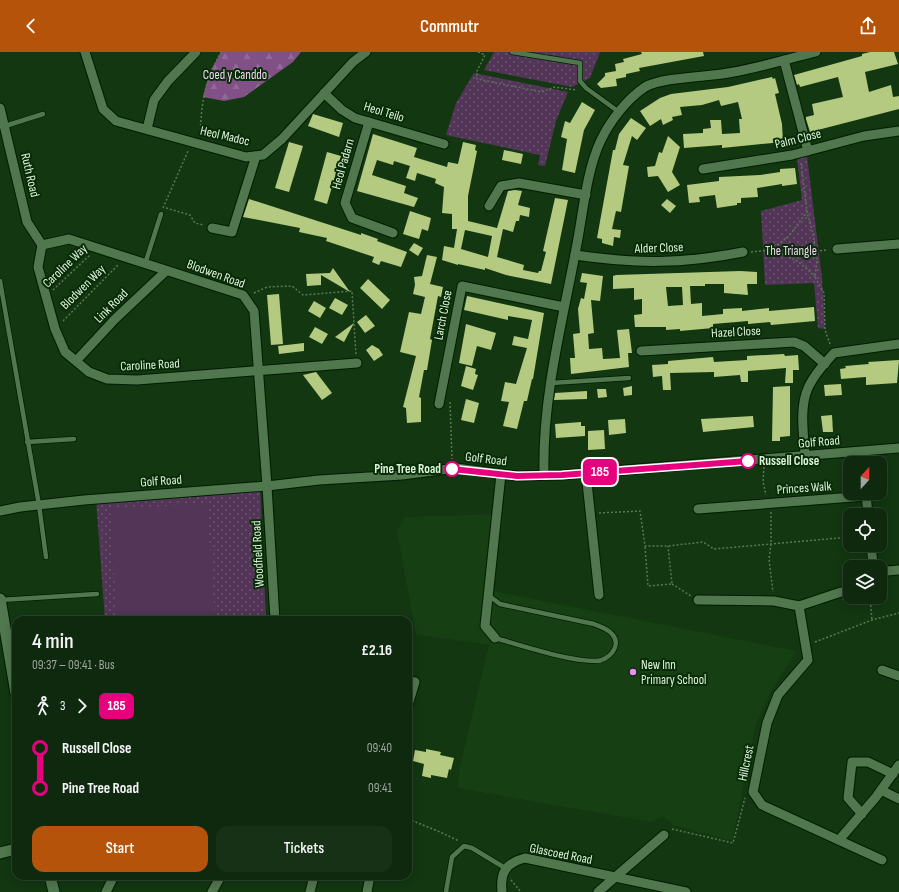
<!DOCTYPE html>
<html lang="en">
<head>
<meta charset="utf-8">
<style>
  body { margin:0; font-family:"Sofia Sans Condensed",sans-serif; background:#173116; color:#f1f3f6; height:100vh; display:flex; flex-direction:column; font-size:15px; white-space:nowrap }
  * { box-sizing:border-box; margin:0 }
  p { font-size:13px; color:#9ba69d }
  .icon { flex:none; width:22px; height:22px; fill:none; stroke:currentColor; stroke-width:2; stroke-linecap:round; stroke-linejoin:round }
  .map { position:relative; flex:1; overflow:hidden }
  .side { position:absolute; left:12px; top:564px; width:400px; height:264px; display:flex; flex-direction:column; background:#0e290d; border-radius:12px; box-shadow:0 2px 10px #0003,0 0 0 1px #2e452e }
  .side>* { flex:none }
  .badge { padding:0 8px; border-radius:6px; font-size:14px; line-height:26px }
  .needle { width:26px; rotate:21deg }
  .tools { position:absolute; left:843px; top:404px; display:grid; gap:8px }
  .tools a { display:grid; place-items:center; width:44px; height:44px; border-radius:8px; background:#0e290d; box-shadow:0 2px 10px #0003,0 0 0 1px #2e452e; font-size:20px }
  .map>.badge { position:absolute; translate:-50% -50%; box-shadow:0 0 0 2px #fff }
  .legs { display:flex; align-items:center; gap:6px; height:44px; padding:0 20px; font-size:13px }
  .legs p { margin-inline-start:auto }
  .head { display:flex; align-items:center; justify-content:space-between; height:68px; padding:0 20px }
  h1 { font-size:22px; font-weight:600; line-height:30px }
  .cta { display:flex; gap:8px; margin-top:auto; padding:8px 20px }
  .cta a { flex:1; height:46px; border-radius:12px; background:#b45309; color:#fff; font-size:16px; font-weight:600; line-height:46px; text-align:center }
  .cta a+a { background:#173116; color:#f1f3f6 }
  ul { padding:0 20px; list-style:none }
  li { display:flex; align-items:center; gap:14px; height:40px; font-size:15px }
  li i { display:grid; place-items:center; width:6px; height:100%; margin:0 5px; background:currentColor }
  li i::after { content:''; width:10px; height:10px; margin:-5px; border:3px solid; border-radius:50%; background:#0e290d }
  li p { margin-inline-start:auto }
  li:first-child i { background:linear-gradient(#0000 50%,currentColor 0) }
  li:last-child i { background:linear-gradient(currentColor 50%,#0000 0) }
  header { display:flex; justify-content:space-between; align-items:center; height:52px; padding:0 20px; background:#b45309; color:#fff; font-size:18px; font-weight:600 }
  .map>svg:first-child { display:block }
</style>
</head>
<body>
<header><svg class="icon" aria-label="back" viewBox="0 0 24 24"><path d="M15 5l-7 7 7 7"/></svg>Commutr<svg class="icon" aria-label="share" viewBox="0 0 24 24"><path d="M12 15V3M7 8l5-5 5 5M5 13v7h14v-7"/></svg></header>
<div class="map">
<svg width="899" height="840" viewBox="0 0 899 840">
  <defs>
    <pattern id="forest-firs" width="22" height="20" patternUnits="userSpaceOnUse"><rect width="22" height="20" fill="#805086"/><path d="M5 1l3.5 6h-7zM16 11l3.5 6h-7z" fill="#926a96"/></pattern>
    <pattern id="park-dots" width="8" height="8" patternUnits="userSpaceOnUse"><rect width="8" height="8" fill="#533557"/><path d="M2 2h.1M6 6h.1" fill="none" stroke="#6b536f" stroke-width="1.8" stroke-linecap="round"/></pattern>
  </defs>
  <rect width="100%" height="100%" fill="#123711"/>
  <!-- built -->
  <path fill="#164014" d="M503 462 493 539 796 599 770 641 756 672 732 789 673 773 663 764 651 770 458 736 459 719 489 593 416 582 397 479 405 465Z"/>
  <!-- forest -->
  <path fill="url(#forest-firs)" d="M221 0H301L293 10 244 45 224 49 203 45 209 22Z"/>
  <!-- park -->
  <g fill="url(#park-dots)">
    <path d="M494 0H600L590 26 572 35 484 18Z"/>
    <path d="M474 21 568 40 556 69 545 114 538 113 540 103 446 83 456 51Z"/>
    <path d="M807 104 822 226 825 277 818 276 814 231 765 233 761 159 802 148 797 106Z"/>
    <path d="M260 435 266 568H105L96 447Z"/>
  </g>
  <!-- pitch -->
  <path fill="#533557" d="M207 452 215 568H117L110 457Z"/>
  <!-- building -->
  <g fill="#b3ca80" fill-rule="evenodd">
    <path d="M641 0H703L704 4 639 16 640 19 626 22V25L616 27 617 34 601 36 597 32 605 24V21L616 19 615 12 624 10 623 7 642 2Z"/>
    <path d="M870 0H894L898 12 865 20 869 40 891 33 893 45 899 44V57L810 80 806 67V65L814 63 812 52 843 45 838 25 800 35 799 32 797 33 794 23 862 4V2Z"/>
    <path d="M772 25 773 27 775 26 779 41 775 42 782 72 783 90 722 96V93L684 96 683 82 703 81V77L711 76 710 68H721L722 82 740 81 739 67H742L738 50 721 54 719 48 702 53 680 55 682 63 672 65 673 68 663 73 661 67 650 74 640 59 660 46 671 42 728 35Z"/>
    <path d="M582 50 595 58 584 78 575 121 562 118 567 87 561 85 565 69 570 71Z"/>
    <path d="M313 62 343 71 339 85 308 74Z"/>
    <path d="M631 66 646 76 637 88 632 84 623 113 629 114 621 160 616 159 612 177 621 178 620 186 614 185 613 194 602 191V187L597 186 613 98H615L619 82Z"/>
    <path d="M373 82 417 96 414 105 447 115 448 110 458 112 463 90 476 93 475 98 477 99 468 144V169L497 176 508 139 515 138 522 139 518 153 530 156 529 165 520 163 519 169H516L513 180 503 177 497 205 524 213 523 218 538 221 539 219H541L546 200 543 199 555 146 568 148 551 232 506 223 485 216V218L458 212V213L442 208 444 194 454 196 457 177H452V162L442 161 444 135 435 131 436 127 417 121 415 129 406 126 410 114 394 109 393 113 377 108 372 123 406 134 404 141 418 146 414 155 357 139ZM465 178 492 184 488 205 461 197Z"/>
    <path d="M668 84 680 95 672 120 680 133 668 140 658 124 648 125 647 115 655 114 659 100 662 101Z"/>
    <path d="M289 90 303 94 289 140 275 136Z"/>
    <path d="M504 98 523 102 521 112 502 108Z"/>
    <path d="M327 100 341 104 327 152 314 148Z"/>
    <path d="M795 116 797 132 782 134V132L757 136 758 145 741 146V151H737V153L717 156 715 143 699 145 700 150 689 151 687 133 719 129V125L760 123 780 120V117Z"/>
    <path d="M249 147 361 183V181L378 187 377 189 407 200 401 215 381 209 379 213 372 210 374 205 326 189 327 186 299 180 300 176 243 165Z"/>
    <path d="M667 147 676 154 670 161 661 153Z"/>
    <path d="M410 159 431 166 428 179 422 177 419 187 403 182Z"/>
    <path d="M414 191 423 196 418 204 409 198Z"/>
    <path d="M427 203 437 205 430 232 443 235 441 245 438 244 430 287 432 288 427 318H424L419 345 421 346V370L407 371 406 356 403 355 416 304 400 300 409 260 421 262 425 245 413 242 415 233 414 225 422 224Z"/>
    <path d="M333 216 350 240 321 223V233L307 234 306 222 330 221Z"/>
    <path d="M740 219 757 220V232H747L748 243 724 241V232H705V234H690L691 252 702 251V264L723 262V257L742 256V259L769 256V259L814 255 815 269 771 273 770 270 748 272V269L713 272V276L680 279V277L666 278V275H635L634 263 642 262V247L634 248V236L613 237V224L616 223ZM666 235H682L683 253 668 254Z"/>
    <path d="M582 221 603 224 600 249 591 248 594 281 588 282 589 297 602 296 603 307 620 306 617 278 629 277 632 301H628L629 315 571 322 570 306H575L573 282 580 281 578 257 581 246 584 247 587 231 580 230Z"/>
    <path d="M368 227 390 248 382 257 360 236Z"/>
    <path d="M279 242 283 292 271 293 267 243Z"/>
    <path d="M467 244 544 261 533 327H532L527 349H524L517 377 503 374 509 350 501 349 505 330 516 332 527 296 512 293 514 284 528 287 532 268 508 264V268L464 258Z"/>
    <path d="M335 246 348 253 342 263 329 256Z"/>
    <path d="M314 249 326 256 320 266 308 259Z"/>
    <path d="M366 263 375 274 365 281 357 270Z"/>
    <path d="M354 271 344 290 335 285Z"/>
    <path d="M466 272 496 281 491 298 477 294 472 314 459 311Z"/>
    <path d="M315 275 328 282 322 292 309 285Z"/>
    <path d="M304 291V299L279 302 278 294Z"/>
    <path d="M372 293 379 297 383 303 374 309 366 298Z"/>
    <path d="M784 302 785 304 798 303 799 318H793V331H785L786 316 748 319V330H741L740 323 714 325V320L670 321 671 338H663L662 324 653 325 652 313 668 312V309L713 305 714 310 747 308V304Z"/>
    <path d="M899 308 897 331 866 333V325L841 327 840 317 846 316 845 314 869 312 868 310Z"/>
    <path d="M466 314 476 317 475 322 478 323 473 338 461 334Z"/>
    <path d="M316 320 332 341 322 348 303 323Z"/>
    <path d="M841 332 842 343 825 344 824 333Z"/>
    <path d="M632 334V343L624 344 623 336Z"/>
    <path d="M790 334V384L780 385V389H772L773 335Z"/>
    <path d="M597 337H606L607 345 598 346Z"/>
    <path d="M587 339V347L554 348 555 341Z"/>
    <path d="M466 347 479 351 474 371 461 368Z"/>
    <path d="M832 363 833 380H823L821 364Z"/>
    <path d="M753 364 754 375 703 380 701 367Z"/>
    <path d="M625 367 626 381 609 383 608 368Z"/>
    <path d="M581 370V374H585V384L556 386 555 372Z"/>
    <path d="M604 378 605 397 588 398V379Z"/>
    <path d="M426 697 441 700 440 703 454 706 451 718 449 717 447 726 431 723V726L422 724 424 712 413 709 415 698 426 700Z"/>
  </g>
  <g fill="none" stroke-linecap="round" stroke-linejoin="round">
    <!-- service casing -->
    <g stroke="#001d00" stroke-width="6">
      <g id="service">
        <path d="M512 0 580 11V29L586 36 619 60"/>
        <path d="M5 74 43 62"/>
        <path d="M145 212 161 162"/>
        <path d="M0 229 39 453 46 505"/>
        <path d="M551 331 629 326"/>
        <path d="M27 390 74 387"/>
        <path d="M488 543 500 552 594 572C601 575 608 577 612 582 623 594 608 609 596 609 567 609 523 594 495 586"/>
        <path d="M0 548 97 542"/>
        <path d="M345 568H362"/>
        <path d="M446 840 452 805 464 794 472 796 505 816"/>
      </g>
    </g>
    <!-- minor casing -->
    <g stroke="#001d00" stroke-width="11">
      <g id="minor">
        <path d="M85 0 103 57 116 69 246 105 263 103 282 87 353 10 366 0"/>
        <path d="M784 8 808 99"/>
        <path d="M324 41 342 58 355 66 444 92"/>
        <path d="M0 56 27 170 42 193"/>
        <path d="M369 70 345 151 352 166 393 181"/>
        <path d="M147 77 154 48 168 29 196 0"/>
        <path d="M703 117 792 103 864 84 899 79"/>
        <path d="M489 154 501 134 519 131 586 143"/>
        <path d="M212 176 232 180 256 104"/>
        <path d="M42 193 69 187 243 243 254 259 267 434 275 568"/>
        <path d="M42 193 38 215 55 277 65 300 89 320 107 327 137 328 357 311"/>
        <path d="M837 197 899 192"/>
        <path d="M575 203C636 212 683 212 743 200"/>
        <path d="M641 299 794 290 804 294 825 312"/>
        <path d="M76 309 115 267 166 219"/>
        <path d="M439 352 462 234 564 255"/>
        <path d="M861 400 862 411"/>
        <path d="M805 404C804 384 799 356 808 336 814 323 824 312 834 301L899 292"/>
        <path d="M586 421 599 543"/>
        <path d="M544 423C542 346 562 272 576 197 583 163 586 119 601 88 610 69 627 47 645 35 662 25 707 25 728 21 758 16 787 7 816 0"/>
        <path d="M866 441 868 463"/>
        <path d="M698 457 866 444"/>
        <path d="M0 459 20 455 84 448 267 434 319 428 402 423 456 416 517 424 562 423 899 396"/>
        <path d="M871 493 873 512 879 515"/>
        <path d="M880 516 887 519 899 518"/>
        <path d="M698 548 774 549 799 554 841 540"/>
        <path d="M799 554 808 608 778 643 767 671 753 740 762 753 882 808"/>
        <path d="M495 586 485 574 501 422"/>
        <path d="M882 618 899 624"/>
        <path d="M408 629 415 630 408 653"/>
        <path d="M881 738 899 747"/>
        <path d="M862 762 848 746 852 710H868L893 722"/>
        <path d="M839 788 876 745 899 713"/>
        <path d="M106 840 114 824"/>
        <path d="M212 840 221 824"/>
        <path d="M310 840 314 824"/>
        <path d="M367 840 370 824"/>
        <path d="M502 840C500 820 506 811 525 806L686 840"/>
        <path d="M598 840 664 783"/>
      </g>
    </g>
    <!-- tertiary casing -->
    <g stroke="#001d00" stroke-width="13">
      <g id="tertiary">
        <path d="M0 547 16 641"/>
        <path d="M0 801 16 797"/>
        <path d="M50 824 54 840"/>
      </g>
    </g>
    <!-- path -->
    <g stroke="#597857" stroke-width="1.5" stroke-dasharray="2 2" stroke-linecap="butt">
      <path d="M478 0 485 3 477 19V27L542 40 554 35 577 38"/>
      <path d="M200 82C202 47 204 32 221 0"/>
      <path d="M801 111 807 160 813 182 817 207 815 225 824 241 825 278 830 292"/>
      <path d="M163 156 188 99"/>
      <path d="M166 156 190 163 195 171 203 173"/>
      <path d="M770 198C791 204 800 209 815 225"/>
      <path d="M816 199 828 198"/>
      <path d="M751 200 770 198 788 185 807 160"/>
      <path d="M53 238 90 203"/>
      <path d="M254 241 267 235 292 234 303 243 352 239 356 303"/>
      <path d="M63 269 118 213"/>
      <path d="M450 350 452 407"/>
      <path d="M764 415 763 430 766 443"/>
      <path d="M771 460V492L769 507 773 540"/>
      <path d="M599 461 640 459 645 494H668L703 490 714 497 850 485"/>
      <path d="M645 495 648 534 672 532 668 494"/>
      <path d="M672 532 691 544"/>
      <path d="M870 545 872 568"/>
      <path d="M815 590 872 568 899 561"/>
      <path d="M408 767 440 780 459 789"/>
      <path d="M672 777 733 791 745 746"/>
      <path d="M511 828 521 840"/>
    </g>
    <!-- service -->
    <use href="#service" stroke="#51774e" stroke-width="4.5"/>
    <!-- minor -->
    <use href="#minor" stroke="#51774e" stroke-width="9"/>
    <!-- tertiary -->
    <use href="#tertiary" stroke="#51774e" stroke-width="11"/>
  </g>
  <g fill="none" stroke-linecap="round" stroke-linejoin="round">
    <!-- line-1 casing -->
    <g stroke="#fff" stroke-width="9">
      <path id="line-1" d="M452 417 517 424 562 423 748 409"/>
    </g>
    <!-- line-1 -->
    <use href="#line-1" stroke="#e6007e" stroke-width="6"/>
  </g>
  <!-- markers -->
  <g fill="#fff" stroke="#e6007e" stroke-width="2">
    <circle cx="748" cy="409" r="7"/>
    <circle cx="452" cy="417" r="7"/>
  </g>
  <circle fill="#ed8cfa" stroke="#072c06" stroke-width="1.5" cx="633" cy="620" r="4"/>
  <g text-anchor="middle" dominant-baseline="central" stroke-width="4" stroke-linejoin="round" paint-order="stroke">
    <!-- park labels -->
    <g font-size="13" fill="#f2d6f6" stroke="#072c06">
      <text x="235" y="23">Coed y Canddo</text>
      <text x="791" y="199">The Triangle</text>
    </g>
    <!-- street labels -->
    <g font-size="13" fill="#def3dc" stroke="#072c06">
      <text transform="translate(384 60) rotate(17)">Heol Teilo</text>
      <text transform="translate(225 84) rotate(13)">Heol Madoc</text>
      <text transform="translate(798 87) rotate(-14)">Palm Close</text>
      <text transform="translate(343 112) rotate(-74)">Heol Padarn</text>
      <text transform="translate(30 123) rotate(77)">Ruth Road</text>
      <text transform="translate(659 196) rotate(-2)">Alder Close</text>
      <text transform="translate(65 214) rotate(-44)">Caroline Way</text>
      <text transform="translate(216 222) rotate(20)">Blodwen Road</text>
      <text transform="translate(83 235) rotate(-45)">Blodwen Way</text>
      <text transform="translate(111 254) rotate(-45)">Link Road</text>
      <text transform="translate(443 263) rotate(-79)">Larch Close</text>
      <text transform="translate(736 280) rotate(-3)">Hazel Close</text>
      <text transform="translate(150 313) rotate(-3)">Caroline Road</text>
      <text transform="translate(819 390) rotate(-5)">Golf Road</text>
      <text transform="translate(486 407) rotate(7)">Golf Road</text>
      <text transform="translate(161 429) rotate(-4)">Golf Road</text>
      <text transform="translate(804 436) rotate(-4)">Princes Walk</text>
      <text transform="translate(258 502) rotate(-93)">Woodfield Road</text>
      <text transform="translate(746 711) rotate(-78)">Hillcrest</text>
      <text transform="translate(561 802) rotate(11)">Glascoed Road</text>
    </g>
    <!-- stop labels -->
    <g font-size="13" font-weight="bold" fill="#def3dc" stroke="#072c06" text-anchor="start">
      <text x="759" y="409">Russell Close</text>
      <text x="441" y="417" text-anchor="end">Pine Tree Road</text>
    </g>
    <!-- poi labels -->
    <g font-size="13" fill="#def3dc" stroke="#072c06" text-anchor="start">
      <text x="641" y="613">New Inn<tspan x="641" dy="15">Primary School</tspan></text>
    </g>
  </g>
</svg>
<div class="tools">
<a><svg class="needle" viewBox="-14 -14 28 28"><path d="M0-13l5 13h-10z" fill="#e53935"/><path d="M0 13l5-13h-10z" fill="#9ba69d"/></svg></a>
<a><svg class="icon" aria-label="locate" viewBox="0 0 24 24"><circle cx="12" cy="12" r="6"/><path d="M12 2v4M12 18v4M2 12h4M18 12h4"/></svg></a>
<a><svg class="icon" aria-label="layers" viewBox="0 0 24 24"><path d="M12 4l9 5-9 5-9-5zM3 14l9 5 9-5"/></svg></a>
</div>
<b class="badge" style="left:600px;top:420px;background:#e6007e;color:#fff">185</b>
<section class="side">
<div class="head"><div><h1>4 min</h1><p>09:37 – 09:41 · Bus</p></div><b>£2.16</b></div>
<div class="legs"><svg class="icon" aria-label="walk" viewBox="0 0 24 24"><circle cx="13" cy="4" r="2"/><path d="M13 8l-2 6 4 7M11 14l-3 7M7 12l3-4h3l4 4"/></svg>3<svg class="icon" aria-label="forward" viewBox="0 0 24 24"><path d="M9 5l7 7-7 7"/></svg><b class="badge" style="background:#e6007e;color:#fff">185</b></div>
<ul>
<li><i style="color:#e6007e"></i><b>Russell Close</b><p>09:40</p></li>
<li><i style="color:#e6007e"></i><b>Pine Tree Road</b><p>09:41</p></li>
</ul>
<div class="cta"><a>Start</a><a>Tickets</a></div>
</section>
</div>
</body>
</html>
